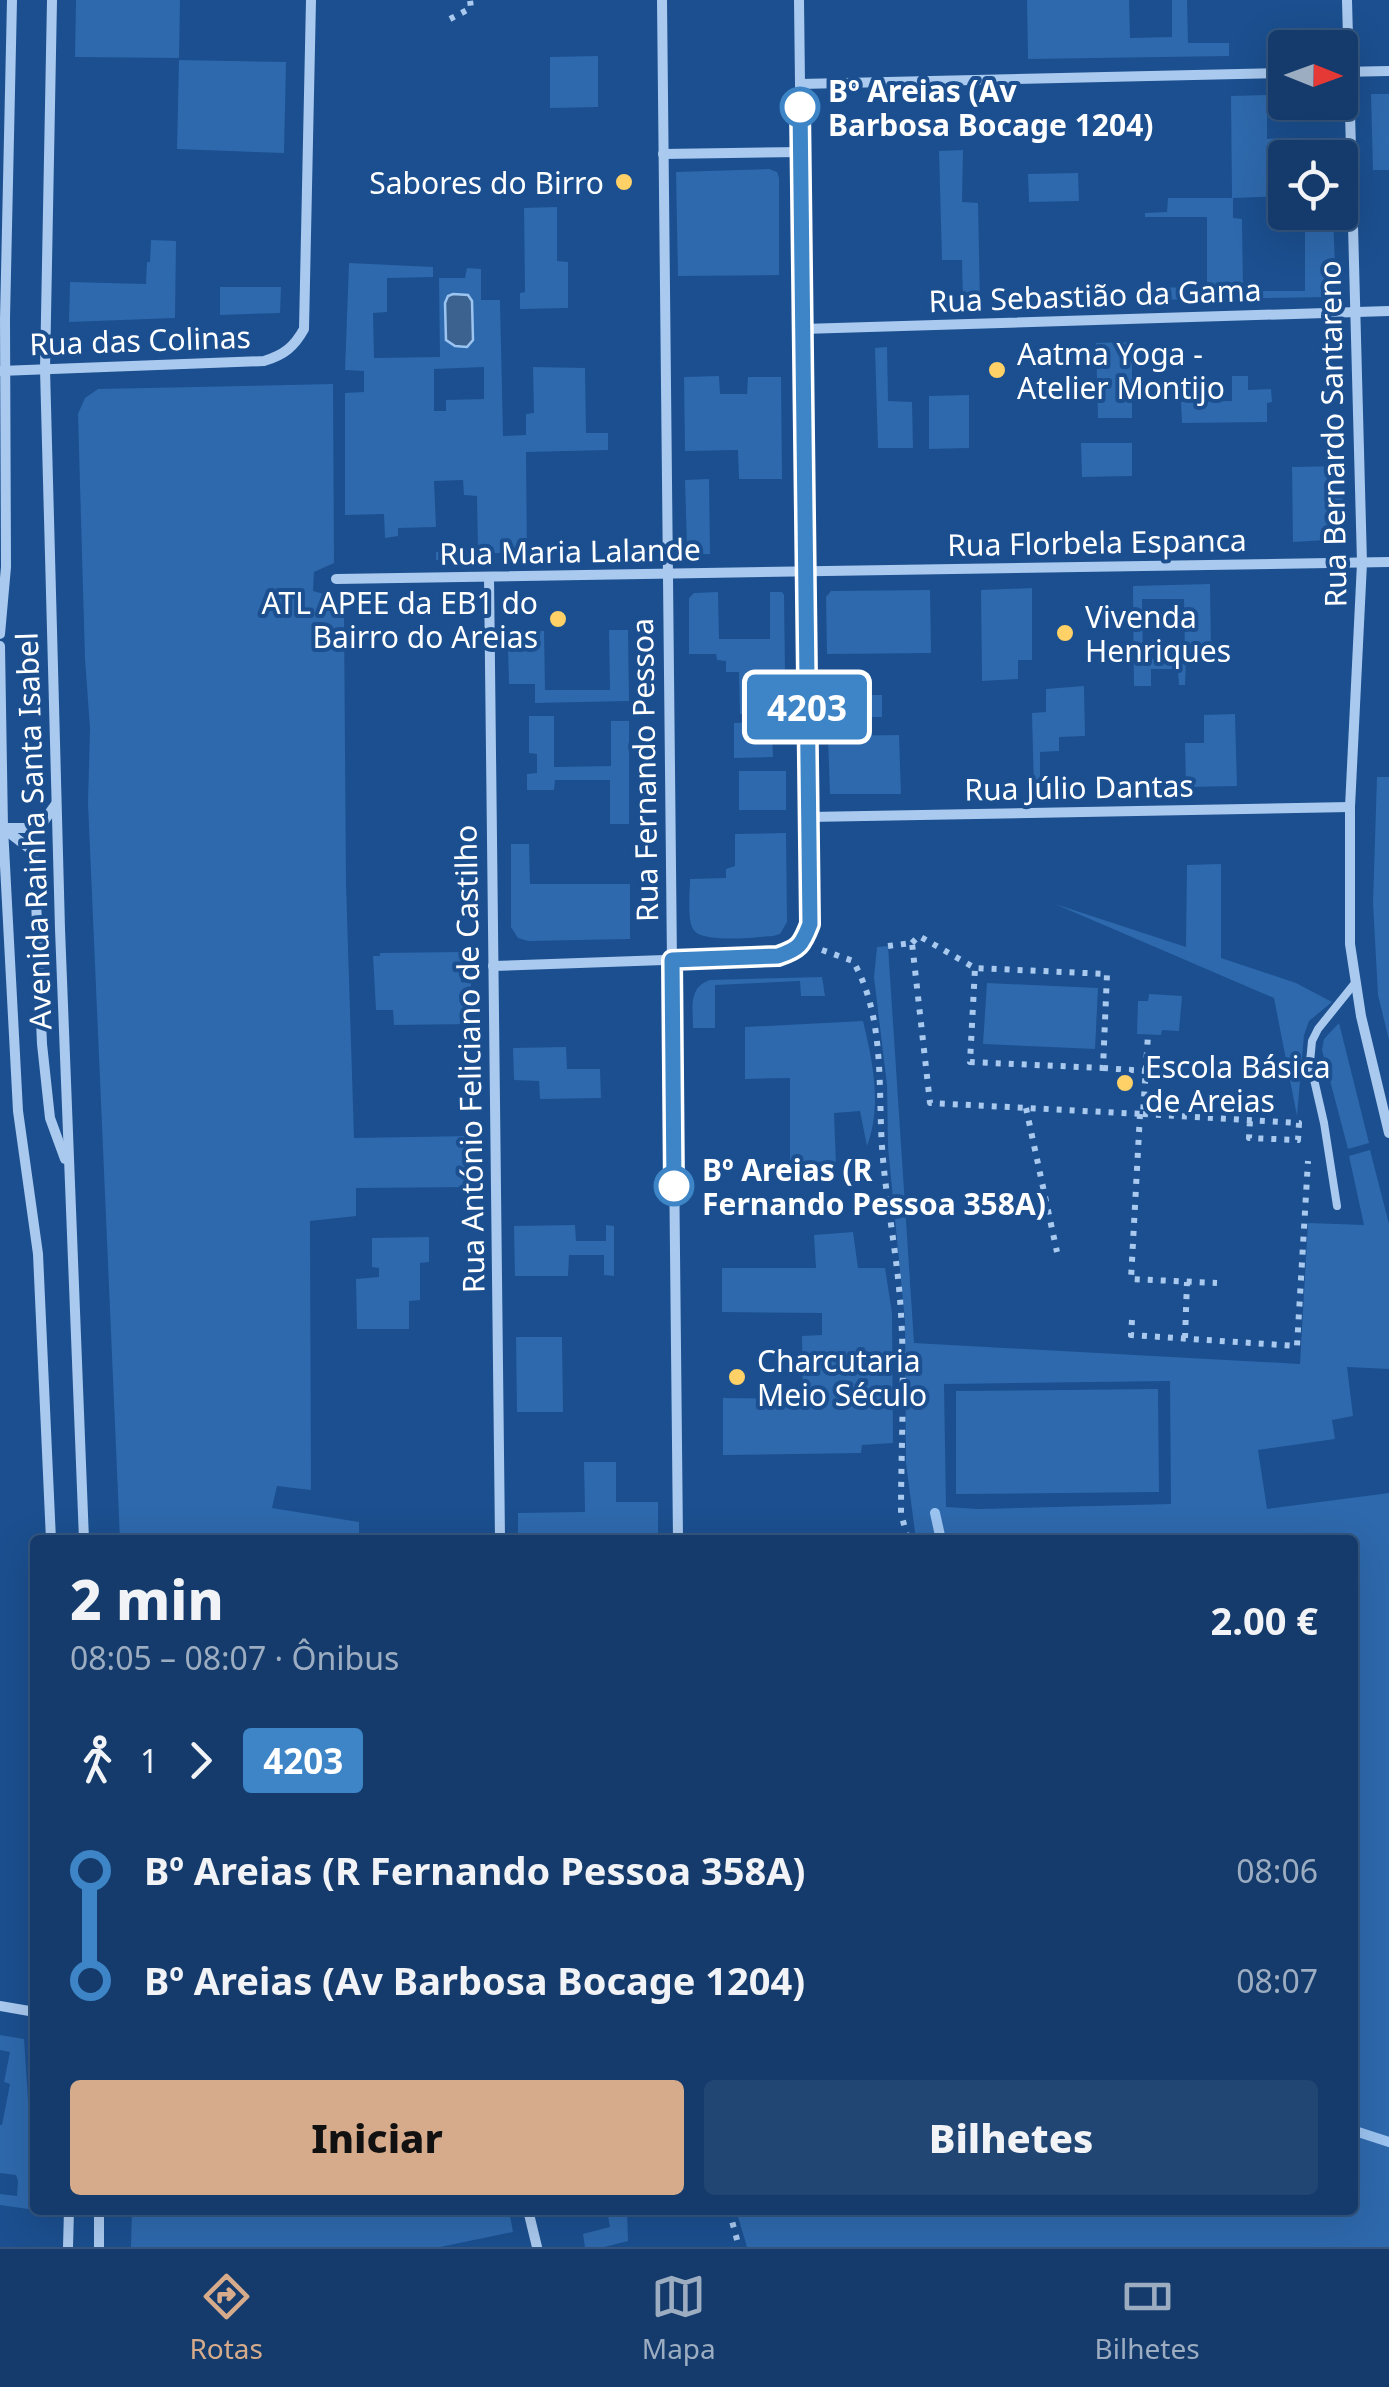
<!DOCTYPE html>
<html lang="pt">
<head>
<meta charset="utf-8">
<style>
  body { margin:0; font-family:"Noto Sans",sans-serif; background:#214673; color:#f1f3f6; height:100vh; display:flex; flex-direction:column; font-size:38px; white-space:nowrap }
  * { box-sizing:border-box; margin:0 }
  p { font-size:32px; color:#9dadc1 }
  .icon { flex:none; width:55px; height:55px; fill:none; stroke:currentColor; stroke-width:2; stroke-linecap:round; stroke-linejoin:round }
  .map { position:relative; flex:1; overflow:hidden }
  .side { position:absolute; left:30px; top:1535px; width:1328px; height:680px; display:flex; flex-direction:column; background:#143b6b; border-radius:10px; box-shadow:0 10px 40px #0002,0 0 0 2px #33557e }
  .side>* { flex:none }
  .badge { padding:0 20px; border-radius:8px; font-size:35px; line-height:65px }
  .needle { width:65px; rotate:91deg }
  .tools { position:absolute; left:1268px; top:30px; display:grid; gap:20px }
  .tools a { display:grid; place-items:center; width:90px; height:90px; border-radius:10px; background:#143b6b; box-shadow:0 10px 40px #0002,0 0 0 2px #33557e; font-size:50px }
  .map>.badge { position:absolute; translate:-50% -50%; box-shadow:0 0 0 5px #fff }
  .legs { display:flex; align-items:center; gap:15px; height:110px; padding:0 40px; font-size:32px }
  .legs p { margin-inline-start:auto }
  .summary { display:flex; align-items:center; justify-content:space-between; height:170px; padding:0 40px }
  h1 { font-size:55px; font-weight:800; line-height:75px }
  .action { display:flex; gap:20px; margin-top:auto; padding:20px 40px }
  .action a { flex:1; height:115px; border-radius:10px; background:#d6ab8b; color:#111; font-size:40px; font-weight:800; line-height:115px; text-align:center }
  .action a+a { background:#214673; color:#f1f3f6 }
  ul { padding:0 40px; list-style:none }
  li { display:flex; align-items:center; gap:35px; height:110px; font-size:38px }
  li i { display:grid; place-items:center; width:15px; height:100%; margin:0 12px; background:currentColor }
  li i::after { content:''; width:25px; height:25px; margin:-12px; border:8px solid; border-radius:50%; background:#143b6b }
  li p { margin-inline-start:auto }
  li:first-child i { background:linear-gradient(#0000 50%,currentColor 0) }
  li:last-child i { background:linear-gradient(currentColor 50%,#0000 0) }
  .dock { display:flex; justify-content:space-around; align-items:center; height:140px; border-top:2px solid #33557e; background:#143b6b; font-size:28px; color:#9dadc1 }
  .dock a { display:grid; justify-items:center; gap:5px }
  .dock .current { color:#d6ab8b }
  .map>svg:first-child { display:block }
</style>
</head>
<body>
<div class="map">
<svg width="1389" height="2247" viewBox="0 0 1389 2247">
  <rect width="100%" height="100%" fill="#1b4f8f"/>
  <!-- green -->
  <g fill="#2e69ad" fill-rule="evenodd">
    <path d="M76 0H180L179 58 75 57Z"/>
    <path d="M1027 0H1129L1130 38 1172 37V0H1187L1188 43H1229V56L1028 59Z"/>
    <path d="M598 56V107L550 108V57Z"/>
    <path d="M179 60 286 62 284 153 177 149Z"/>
    <path d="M1371 94H1389V170H1373Z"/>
    <path d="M1267 95V139L1282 138V196L1233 198V218L1242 219 1243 291H1305V217H1333L1336 289 1328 297 1146 300 1145 288 1207 287V217H1145V213L1167 212 1168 198H1232L1231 96Z"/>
    <path d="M963 150 962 202 978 203 980 304H963L962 260H942L939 151Z"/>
    <path d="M769 169 777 172 779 178V275L678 276 676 172Z"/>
    <path d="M1078 173 1079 201 1029 202 1028 174Z"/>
    <path d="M557 207V261L568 262V308L520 309V293L525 292 524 208Z"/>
    <path d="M151 240 176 241 175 318 69 322 70 282 146 284 147 262H150Z"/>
    <path d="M349 263 433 267V277L387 278V312L373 313 374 358 440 357 439 278H465L467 268 481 269V300H500L503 436 526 435V414L534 413 533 367 585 368 586 433H608V450L526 452 527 558 503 559V553H488L487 559 436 560V552L478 550 477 496 464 495 463 480 434 481 436 527 398 528V536L385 538 384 514 345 515V393L364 392V371L345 370ZM484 367V399L446 400V411H434V369Z"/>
    <path d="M220 287H281L280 313 220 315Z"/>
    <path d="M1132 342V418H1098L1096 343Z"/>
    <path d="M887 347 888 401 912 402 913 448H878L875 348Z"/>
    <path d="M719 376 720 394H747L748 377H781L782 479H739L738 450 685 451 684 377Z"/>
    <path d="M1232 376H1248V390L1271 389 1272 402 1267 403V422L1182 423 1181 402 1232 401Z"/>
    <path d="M333 384 334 563 314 572 313 591 334 597 333 612H344L346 884 354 1138 472 1136V1187L356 1188V1216L310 1221 311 1490 277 1486 272 1508 359 1522V1540H120L88 803 90 728 85 659 78 414 85 398 98 389Z"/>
    <path d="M969 395V448L929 449V396Z"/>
    <path d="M1081 443H1132V476L1082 477Z"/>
    <path d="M1342 466 1343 539 1293 542 1292 467Z"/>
    <path d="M709 479 710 554H695L687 546 685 480Z"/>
    <path d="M1210 584 1211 652 1185 653 1184 599H1142L1143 659 1186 658 1185 685H1179L1178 669H1151V686H1134L1133 586Z"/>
    <path d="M1032 588V660H1018V679L982 681 981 590Z"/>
    <path d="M930 590 931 653 827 654 826 597 831 591Z"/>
    <path d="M718 592 719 639H770V592H782L784 595 785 671 772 672V703L767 704 768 713 740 714 739 672H726V661L717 660 716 654H689V598L694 593Z"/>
    <path d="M609 630H628L629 701 535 703V684H509L508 646H540V631H544L545 690H610Z"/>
    <path d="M1084 686 1085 736 1059 737V751L1040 752V792H1034L1032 713 1046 712V689Z"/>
    <path d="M827 695H882V717H872L871 721H828Z"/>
    <path d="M1235 714 1237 786 1186 787 1185 743H1204V715Z"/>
    <path d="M529 716H554V767L611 766V721H629V824H610V780H555L554 790H527V774L537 773V754L529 753Z"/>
    <path d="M760 722 761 733H772L773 757 734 758V723Z"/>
    <path d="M899 735 901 794H830L828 736Z"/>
    <rect x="739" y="771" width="47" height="39"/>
    <path d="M1377 777H1389V1040L1378 995 1373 903Z"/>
    <path d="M786 833 787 922 780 934 773 936C756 937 701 944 693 929 687 919 690 891 690 879L726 878V869L735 866V834Z"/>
    <path d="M511 844H529L530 884H630V939L528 941 518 938 511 927Z"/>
    <path d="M1221 864V958L1296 983 1332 1002 1309 1021 1304 1035 1297 1116 1274 998 1055 904 1186 947 1187 865Z"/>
    <path d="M888 946 914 1343 1300 1364 1308 1223 1364 1225 1349 1156 1370 1150 1389 1224V1369L1347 1367 1353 1416 1332 1420 1335 1439 1258 1450 1267 1509 1389 1493V2247H747L736 2210H1352V1540H916L906 1463 905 1321 888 1147 887 1085 874 977 877 947ZM1170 1381 1171 1504 979 1509 946 1507 944 1384Z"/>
    <path d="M461 952V982L471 983V1024L394 1025 393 1010H376L373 956H380V953Z"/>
    <path d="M822 977 825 996H801L800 981 715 985V1028H693C693 1009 688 987 710 980Z"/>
    <path d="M987 983 1098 988 1095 1049 983 1044Z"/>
    <path d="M1149 994 1182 996 1179 1031 1162 1030 1161 1035 1137 1034 1138 1001H1148Z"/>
    <path d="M863 1021C873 1062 882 1106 867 1146L860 1111 834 1113 836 1164 790 1160V1078L745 1079V1027Z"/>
    <path d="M1339 1023 1369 1143 1348 1149 1322 1050 1324 1039Z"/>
    <path d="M566 1047 567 1069H600L601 1098 540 1099 539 1081 514 1080 513 1048Z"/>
    <path d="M575 1225 576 1241H606V1225L614 1226V1276L604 1275V1255H569L568 1276H515L514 1226Z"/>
    <path d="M853 1232 858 1268H885L892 1313 893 1443 862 1445 861 1453 723 1455V1398L803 1399 802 1336 822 1335V1313L722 1312V1268H816L814 1235Z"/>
    <path d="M429 1237V1262L420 1263V1300L409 1301V1329H357L356 1279 379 1277V1268L372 1267V1238Z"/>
    <path d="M516 1337H562L563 1412H517Z"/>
    <path d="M1158 1389 1159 1492 956 1494V1391Z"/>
    <path d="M584 1462H616V1502H658V1540H518V1513L585 1512Z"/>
    <path d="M0 2035 24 2039 35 2210 0 2205V2194L17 2196 18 2181 16 2175 0 2173V2125H2L10 2084 4 2082 10 2052 0 2050Z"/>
    <path d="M132 2210H509L513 2232 440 2247H131Z"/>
    <path d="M607 2210H627L628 2241 604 2247H585L583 2234 610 2227Z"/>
  </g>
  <!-- water -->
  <path fill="#3c6290" stroke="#9cc4f0" stroke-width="2.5" d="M453 294 468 295 472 301 473 340 467 347 455 346 446 340 445 303 448 296Z"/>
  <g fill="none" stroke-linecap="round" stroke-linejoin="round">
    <!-- stream -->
    <g stroke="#9cc4f0" stroke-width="10">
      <path d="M935 1513 941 1540"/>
      <path d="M1352 2130 1389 2142"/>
    </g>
    <!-- path -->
    <g stroke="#a9c9ee" stroke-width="6" stroke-dasharray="5 8" stroke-linecap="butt">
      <path d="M450 19 471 8 470 0"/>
      <path d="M912 943 919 936 975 968 1107 974 1103 1068 970 1062 975 968"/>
      <path d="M888 946 912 943 930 1103 1143 1114 1148 1035"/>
      <path d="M822 950 853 961C885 1017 878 1085 882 1147 886 1203 898 1258 901 1314 905 1380 901 1447 901 1513L908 1540"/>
      <path d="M1103 1068 1146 1071"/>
      <path d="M1026 1108 1057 1252"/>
      <path d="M1140 1114 1131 1279 1217 1283"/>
      <path d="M1143 1114 1299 1123 1298 1140 1249 1138 1250 1120"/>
      <path d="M1132 1320 1131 1335 1297 1346 1308 1161"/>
      <path d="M1185 1338 1187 1282"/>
      <path d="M729 2210 739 2247"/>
    </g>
    <!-- lane -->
    <path stroke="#a9c9ee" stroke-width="8" d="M1337 1206 1324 1123 1310 1062 1312 1041 1318 1029 1355 983"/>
    <!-- street -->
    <g stroke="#a9c9ee" stroke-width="10">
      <path d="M52 0 45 369 60 929 84 1540"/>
      <path d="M662 0 678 1540"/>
      <path d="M1347 0 1362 563 1350 807V944L1361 1016 1389 1133"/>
      <path d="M1340 72 1389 71"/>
      <path d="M800 84 1285 73"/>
      <path d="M663 154 801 152"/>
      <path d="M803 329 1389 311"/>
      <path d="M0 371 264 361C284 355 294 347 304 329L311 0"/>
      <path d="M489 577 500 1540"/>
      <path d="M336 579 1389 562"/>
      <path d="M0 634 6 567 5 319 12 0"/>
      <path d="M0 646 3 828 18 1111 38 1254 51 1540"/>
      <path d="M809 817 1350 807"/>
      <path d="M1 828H39L56 804"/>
      <path d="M3 828 34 852 42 1044 50 1118 65 1159"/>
      <path d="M493 966 778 956C799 949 802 945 810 924L799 0"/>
      <path d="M0 2006 35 2012"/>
      <path d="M528 2210 537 2247"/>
      <path d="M68 2247 69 2210"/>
      <path d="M99 2247V2210"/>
    </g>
  </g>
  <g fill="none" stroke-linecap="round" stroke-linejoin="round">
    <!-- line-1 casing -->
    <g stroke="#fff" stroke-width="22">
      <path id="line-1" d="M674 1186 672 960 778 956C799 949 802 945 810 924L800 107"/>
    </g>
    <!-- line-1 -->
    <use href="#line-1" stroke="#3d85c6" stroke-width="15"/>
  </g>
  <!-- markers -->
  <g fill="#fff" stroke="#3d85c6" stroke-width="5">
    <circle cx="800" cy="107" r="18"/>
    <circle cx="674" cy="1186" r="18"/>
  </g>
  <g fill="#ffd166" stroke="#1b4f8f" stroke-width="4">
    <circle cx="624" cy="182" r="10"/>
    <circle cx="997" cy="370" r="10"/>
    <circle cx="558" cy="619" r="10"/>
    <circle cx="1065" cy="633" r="10"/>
    <circle cx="1125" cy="1083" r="10"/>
    <circle cx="737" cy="1377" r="10"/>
  </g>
  <g text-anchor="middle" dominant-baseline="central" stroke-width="8" stroke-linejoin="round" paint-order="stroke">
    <!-- stop labels -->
    <g font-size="30" font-weight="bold" fill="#fff" stroke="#1b4f8f" text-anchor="start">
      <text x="828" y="90">Bº Areias (Av<tspan x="828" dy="34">Barbosa Bocage 1204)</tspan></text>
      <text x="702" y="1169">Bº Areias (R<tspan x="702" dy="34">Fernando Pessoa 358A)</tspan></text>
    </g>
    <!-- poi labels -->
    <g font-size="30" fill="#fff" stroke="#1b4f8f" text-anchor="start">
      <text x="604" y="182" text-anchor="end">Sabores do Birro</text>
      <text x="1017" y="353">Aatma Yoga -<tspan x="1017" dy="34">Atelier Montijo</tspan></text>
      <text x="538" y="602" text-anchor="end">ATL APEE da EB1 do<tspan x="538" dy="34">Bairro do Areias</tspan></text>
      <text x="1085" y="616">Vivenda<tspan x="1085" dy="34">Henriques</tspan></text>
      <text x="1145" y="1066">Escola Básica<tspan x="1145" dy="34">de Areias</tspan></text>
      <text x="757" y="1360">Charcutaria<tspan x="757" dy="34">Meio Século</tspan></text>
    </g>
    <!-- street labels -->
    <g font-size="30" fill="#fff" stroke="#1b4f8f">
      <text transform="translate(1095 295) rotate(-2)">Rua Sebastião da Gama</text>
      <text transform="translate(140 340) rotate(-2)">Rua das Colinas</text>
      <text transform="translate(1332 434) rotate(-91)">Rua Bernardo Santareno</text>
      <text transform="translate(1097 542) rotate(-1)">Rua Florbela Espanca</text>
      <text transform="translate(570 551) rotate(-1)">Rua Maria Lalande</text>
      <text transform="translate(644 770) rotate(-91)">Rua Fernando Pessoa</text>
      <text transform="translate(1079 787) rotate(-1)">Rua Júlio Dantas</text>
      <text transform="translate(33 831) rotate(-92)">Avenida Rainha Santa Isabel</text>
      <text transform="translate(469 1059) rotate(-91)">Rua António Feliciano de Castilho</text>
    </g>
  </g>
</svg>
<div class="tools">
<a><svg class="needle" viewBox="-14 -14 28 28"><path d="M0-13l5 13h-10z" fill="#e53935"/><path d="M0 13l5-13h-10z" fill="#9dadc1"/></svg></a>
<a><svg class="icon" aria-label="locate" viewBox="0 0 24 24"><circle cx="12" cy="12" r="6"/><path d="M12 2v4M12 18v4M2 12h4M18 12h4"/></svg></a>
</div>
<b class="badge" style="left:807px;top:707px;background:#3d85c6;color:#fff">4203</b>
<section class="side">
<div class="summary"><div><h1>2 min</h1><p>08:05 – 08:07 · Ônibus</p></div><b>2.00 €</b></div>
<div class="legs"><svg class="icon" aria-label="walk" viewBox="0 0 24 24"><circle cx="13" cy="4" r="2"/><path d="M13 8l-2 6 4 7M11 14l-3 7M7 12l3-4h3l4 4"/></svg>1<svg class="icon" aria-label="forward" viewBox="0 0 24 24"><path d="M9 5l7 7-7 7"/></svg><b class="badge" style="background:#3d85c6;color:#fff">4203</b></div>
<ul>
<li><i style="color:#3d85c6"></i><b>Bº Areias (R Fernando Pessoa 358A)</b><p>08:06</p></li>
<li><i style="color:#3d85c6"></i><b>Bº Areias (Av Barbosa Bocage 1204)</b><p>08:07</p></li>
</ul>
<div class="action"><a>Iniciar</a><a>Bilhetes</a></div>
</section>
</div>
<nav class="dock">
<a class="current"><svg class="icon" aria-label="directions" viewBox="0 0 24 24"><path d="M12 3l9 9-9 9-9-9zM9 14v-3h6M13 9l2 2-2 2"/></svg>Rotas</a>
<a><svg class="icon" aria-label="map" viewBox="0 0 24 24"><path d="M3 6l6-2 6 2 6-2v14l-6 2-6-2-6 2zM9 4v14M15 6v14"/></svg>Mapa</a>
<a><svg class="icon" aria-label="tickets" viewBox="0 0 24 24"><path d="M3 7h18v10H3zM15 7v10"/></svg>Bilhetes</a>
</nav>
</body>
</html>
